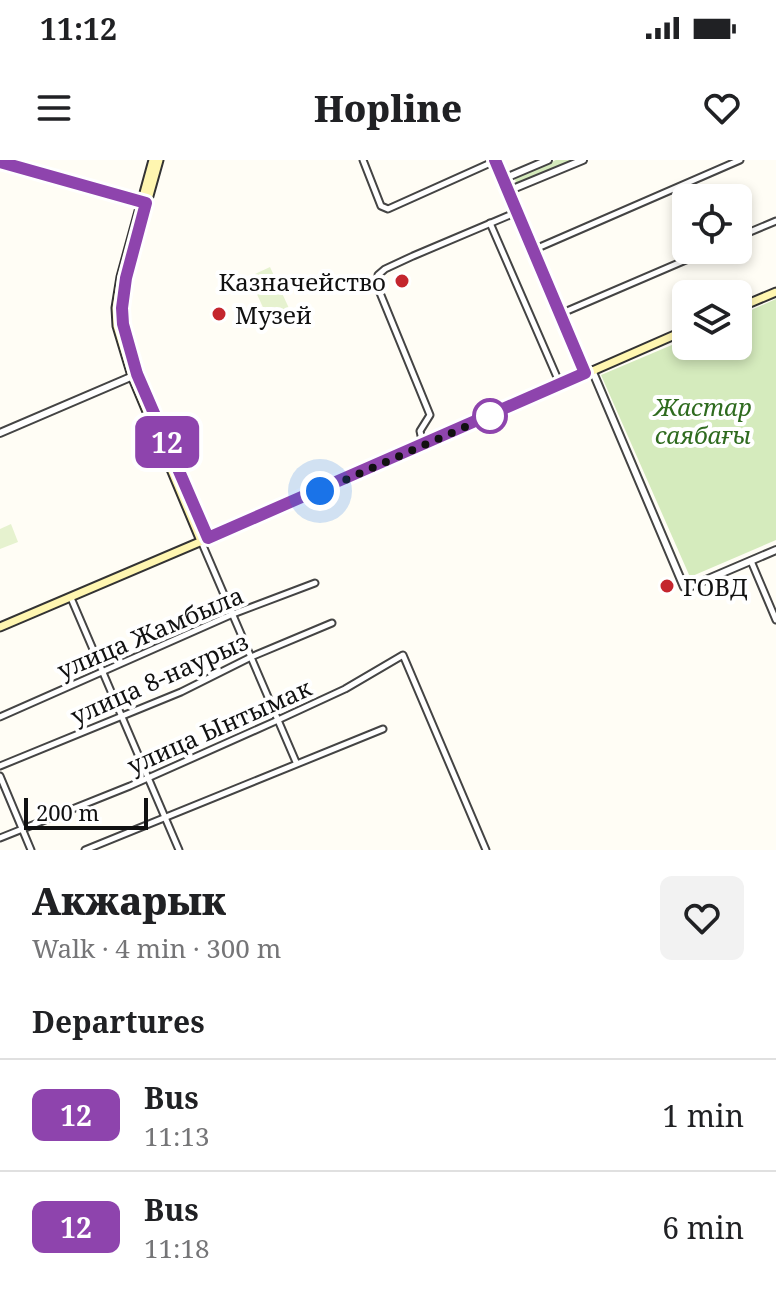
<!DOCTYPE html>
<html lang="en">
<head>
<meta charset="utf-8">
<style>
  body { margin:0; font-family:"Noto Serif",serif; background:#f2f2f2; color:#202124; height:100vh; display:flex; flex-direction:column; font-size:30px; white-space:nowrap }
  * { box-sizing:border-box; margin:0 }
  p { font-size:26px; color:#757577 }
  .icon { flex:none; width:44px; height:44px; fill:none; stroke:currentColor; stroke-width:2; stroke-linecap:round; stroke-linejoin:round }
  .map { position:relative; height:690px; overflow:hidden }
  .sheet { display:flex; flex-direction:column; background:#fff; flex:1 }
  .sheet>* { flex:none }
  .badge { padding:0 16px; border-radius:12px; font-size:28px; line-height:52px }
  .fabs { position:absolute; left:672px; top:24px; display:grid; gap:16px }
  .fabs a { display:grid; place-items:center; width:80px; height:80px; border-radius:12px; background:#fff; box-shadow:0 4px 12px #0003; font-size:40px }
  .scale { position:absolute; left:24px; bottom:20px; width:124px; box-sizing:border-box; padding-left:8px; border:4px solid #111; border-top:0; font-size:22px; line-height:28px; white-space:nowrap; color:#111; -webkit-text-stroke:6px #fff; paint-order:stroke }
  .you { position:absolute; width:40px; height:40px; margin:-20px; border:6px solid #fff; border-radius:50%; background:#1a73e8; box-shadow:0 0 0 12px #1a73e833 }
  .map>.badge { position:absolute; translate:-50% -50%; box-shadow:0 0 0 4px #fff }
  h2 { padding:0 32px; font-size:30px; line-height:72px }
  .round { display:grid; place-items:center; flex:none; width:84px; height:84px; border-radius:12px; background:#f2f2f2 }
  .summary { display:flex; align-items:center; justify-content:space-between; height:136px; padding:0 32px }
  h1 { font-size:38px; font-weight:800; line-height:60px }
  ul { padding:0; list-style:none }
  li { display:flex; align-items:center; gap:24px; height:112px; padding:0 32px; border-top:2px solid #e0e0e0 }
  li div { flex:1 }
  li b { display:block; font-size:30px }
  li em { font-style:normal }
  li .badge { min-width:88px; font-weight:700; text-align:center }
  .status { display:flex; justify-content:space-between; align-items:center; height:56px; padding:0 40px; background:#fff; direction:ltr }
  .status svg { height:22px; fill:currentColor }
  header { display:flex; justify-content:space-between; align-items:center; height:104px; padding:0 32px; background:#fff; font-size:36px; font-weight:800 }
  .map>svg:first-child { display:block }
</style>
</head>
<body>
<div class="status"><b>11:12</b><svg viewBox="0 0 49 12"><path d="M0 12V9h3v3zM5 12V6h3v6zM10 12V3h3v9zM15 12V0h3v12zM26 1h20v11H26zM47 4h2v5h-2z"/></svg></div>
<header><svg class="icon" aria-label="menu" viewBox="0 0 24 24"><path d="M4 6h16M4 12h16M4 18h16"/></svg>Hopline<svg class="icon" aria-label="heart" viewBox="0 0 24 24"><path d="M12 20l-8-8c-3-5 5-10 8-4 3-6 11-1 8 4z"/></svg></header>
<div class="map">
<svg width="776" height="690" viewBox="0 0 776 690">
  <rect width="100%" height="100%" fill="#fffdf5"/>
  <!-- green -->
  <g fill="#d5ebbd">
    <path d="M556 0H573L517 24 514 18Z"/>
    <path d="M776 139V380L690 417 601 215 686 179V186H738V156Z"/>
  </g>
  <!-- pitch -->
  <g fill="#e6f2cf">
    <path d="M270 107 293 157 272 167 249 117Z"/>
    <path d="M11 364 18 382 0 389V369Z"/>
  </g>
  <g fill="none" stroke-linecap="round" stroke-linejoin="round">
    <!-- minor casing -->
    <g stroke="#444" stroke-width="9">
      <g id="minor">
        <path d="M363 0 381 46 388 49 495 1"/>
        <path d="M490 63 560 224"/>
        <path d="M738 77 776 61"/>
        <path d="M533 90 740 0"/>
        <path d="M560 154 709 90"/>
        <path d="M423 285 420 271 430 255 378 128V115L385 109 413 96 517 52"/>
        <path d="M201 381 296 602"/>
        <path d="M751 401 776 460"/>
        <path d="M71 438 179 690"/>
        <path d="M0 557 233 454 315 423"/>
        <path d="M0 606 181 532 251 497 332 463"/>
        <path d="M0 616 31 690"/>
        <path d="M0 678 130 626 278 560 345 529 403 495 486 690"/>
        <path d="M85 690 383 569"/>
      </g>
    </g>
    <!-- tertiary casing -->
    <g stroke="#444" stroke-width="10">
      <g id="tertiary">
        <path d="M0 2 143 42"/>
        <path d="M503 19 548 0"/>
        <path d="M508 31 583 0"/>
        <path d="M592 210 684 427 687 428 776 390"/>
        <path d="M0 273 133 216"/>
      </g>
    </g>
    <!-- secondary casing -->
    <g stroke="#333" stroke-width="11">
      <g id="secondary">
        <path d="M153 0 121 117 116 148 117 166 132 216 201 381"/>
        <path d="M159 0 126 118 122 148 123 164 137 214 208 378"/>
        <path d="M495 0 585 213"/>
        <path d="M738 148 776 132"/>
        <path d="M0 467 282 347 686 170"/>
      </g>
    </g>
    <!-- minor -->
    <use href="#minor" stroke="#fff" stroke-width="5"/>
    <!-- tertiary -->
    <use href="#tertiary" stroke="#fff" stroke-width="6"/>
    <!-- secondary -->
    <use href="#secondary" stroke="#fff6b0" stroke-width="7"/>
  </g>
  <g fill="none" stroke-linecap="round" stroke-linejoin="round">
    <!-- line casing -->
    <g stroke="#fff" stroke-width="18">
      <path id="line" d="M0 2 146 43 126 118 122 148 123 164 137 214 208 378 585 213 495 0"/>
    </g>
    <!-- line -->
    <use href="#line" stroke="#8e44ad" stroke-width="12"/>
    <!-- walk -->
    <path stroke="#111" stroke-width="8" stroke-dasharray="0 14.4" d="M320 331 490 256"/>
  </g>
  <!-- markers -->
  <g fill="#c4262e" stroke="#fff" stroke-width="3">
    <circle cx="402" cy="121" r="8"/>
    <circle cx="219" cy="154" r="8"/>
    <circle cx="667" cy="426" r="8"/>
  </g>
  <circle fill="#fff" stroke="#8e44ad" stroke-width="4" cx="490" cy="256" r="16"/>
  <g text-anchor="middle" dominant-baseline="central" stroke-width="8" stroke-linejoin="round" paint-order="stroke">
    <!-- poi labels -->
    <g font-size="24" fill="#111" stroke="#fff" text-anchor="start">
      <text x="386" y="121" text-anchor="end">Казначейство</text>
      <text x="235" y="154">Музей</text>
      <text x="683" y="426">ГОВД</text>
    </g>
    <!-- park labels -->
    <g font-size="24" font-style="italic" fill="#2f6b1f" stroke="#fff">
      <text x="703" y="246">Жастар<tspan x="703" dy="28">саябағы</tspan></text>
    </g>
    <!-- street labels -->
    <g font-size="24" fill="#111" stroke="#fff">
      <text transform="translate(150 472) rotate(-23)">улица Жамбыла</text>
      <text transform="translate(159 518) rotate(-24)">улица 8-наурыз</text>
      <text transform="translate(219 566) rotate(-24)">улица Ынтымак</text>
    </g>
  </g>
</svg>
<div class="fabs">
<a><svg class="icon" aria-label="locate" viewBox="0 0 24 24"><circle cx="12" cy="12" r="6"/><path d="M12 2v4M12 18v4M2 12h4M18 12h4"/></svg></a>
<a><svg class="icon" aria-label="layers" viewBox="0 0 24 24"><path d="M12 4l9 5-9 5-9-5zM3 14l9 5 9-5"/></svg></a>
</div>
<div class="scale">200 m</div>
<div class="you" style="left:320px;top:331px"></div>
<b class="badge" style="left:167px;top:282px;background:#8e44ad;color:#fff">12</b>
</div>
<section class="sheet">
<div class="summary"><div><h1>Акжарык</h1><p>Walk · 4 min · 300 m</p></div><a class="round"><svg class="icon" aria-label="heart" viewBox="0 0 24 24"><path d="M12 20l-8-8c-3-5 5-10 8-4 3-6 11-1 8 4z"/></svg></a></div>
<h2>Departures</h2>
<ul>
<li><span class="badge" style="background:#8e44ad;color:#fff">12</span><div><b>Bus</b><p>11:13</p></div><em>1 min</em></li>
<li><span class="badge" style="background:#8e44ad;color:#fff">12</span><div><b>Bus</b><p>11:18</p></div><em>6 min</em></li>
</ul>
</section>
</body>
</html>
